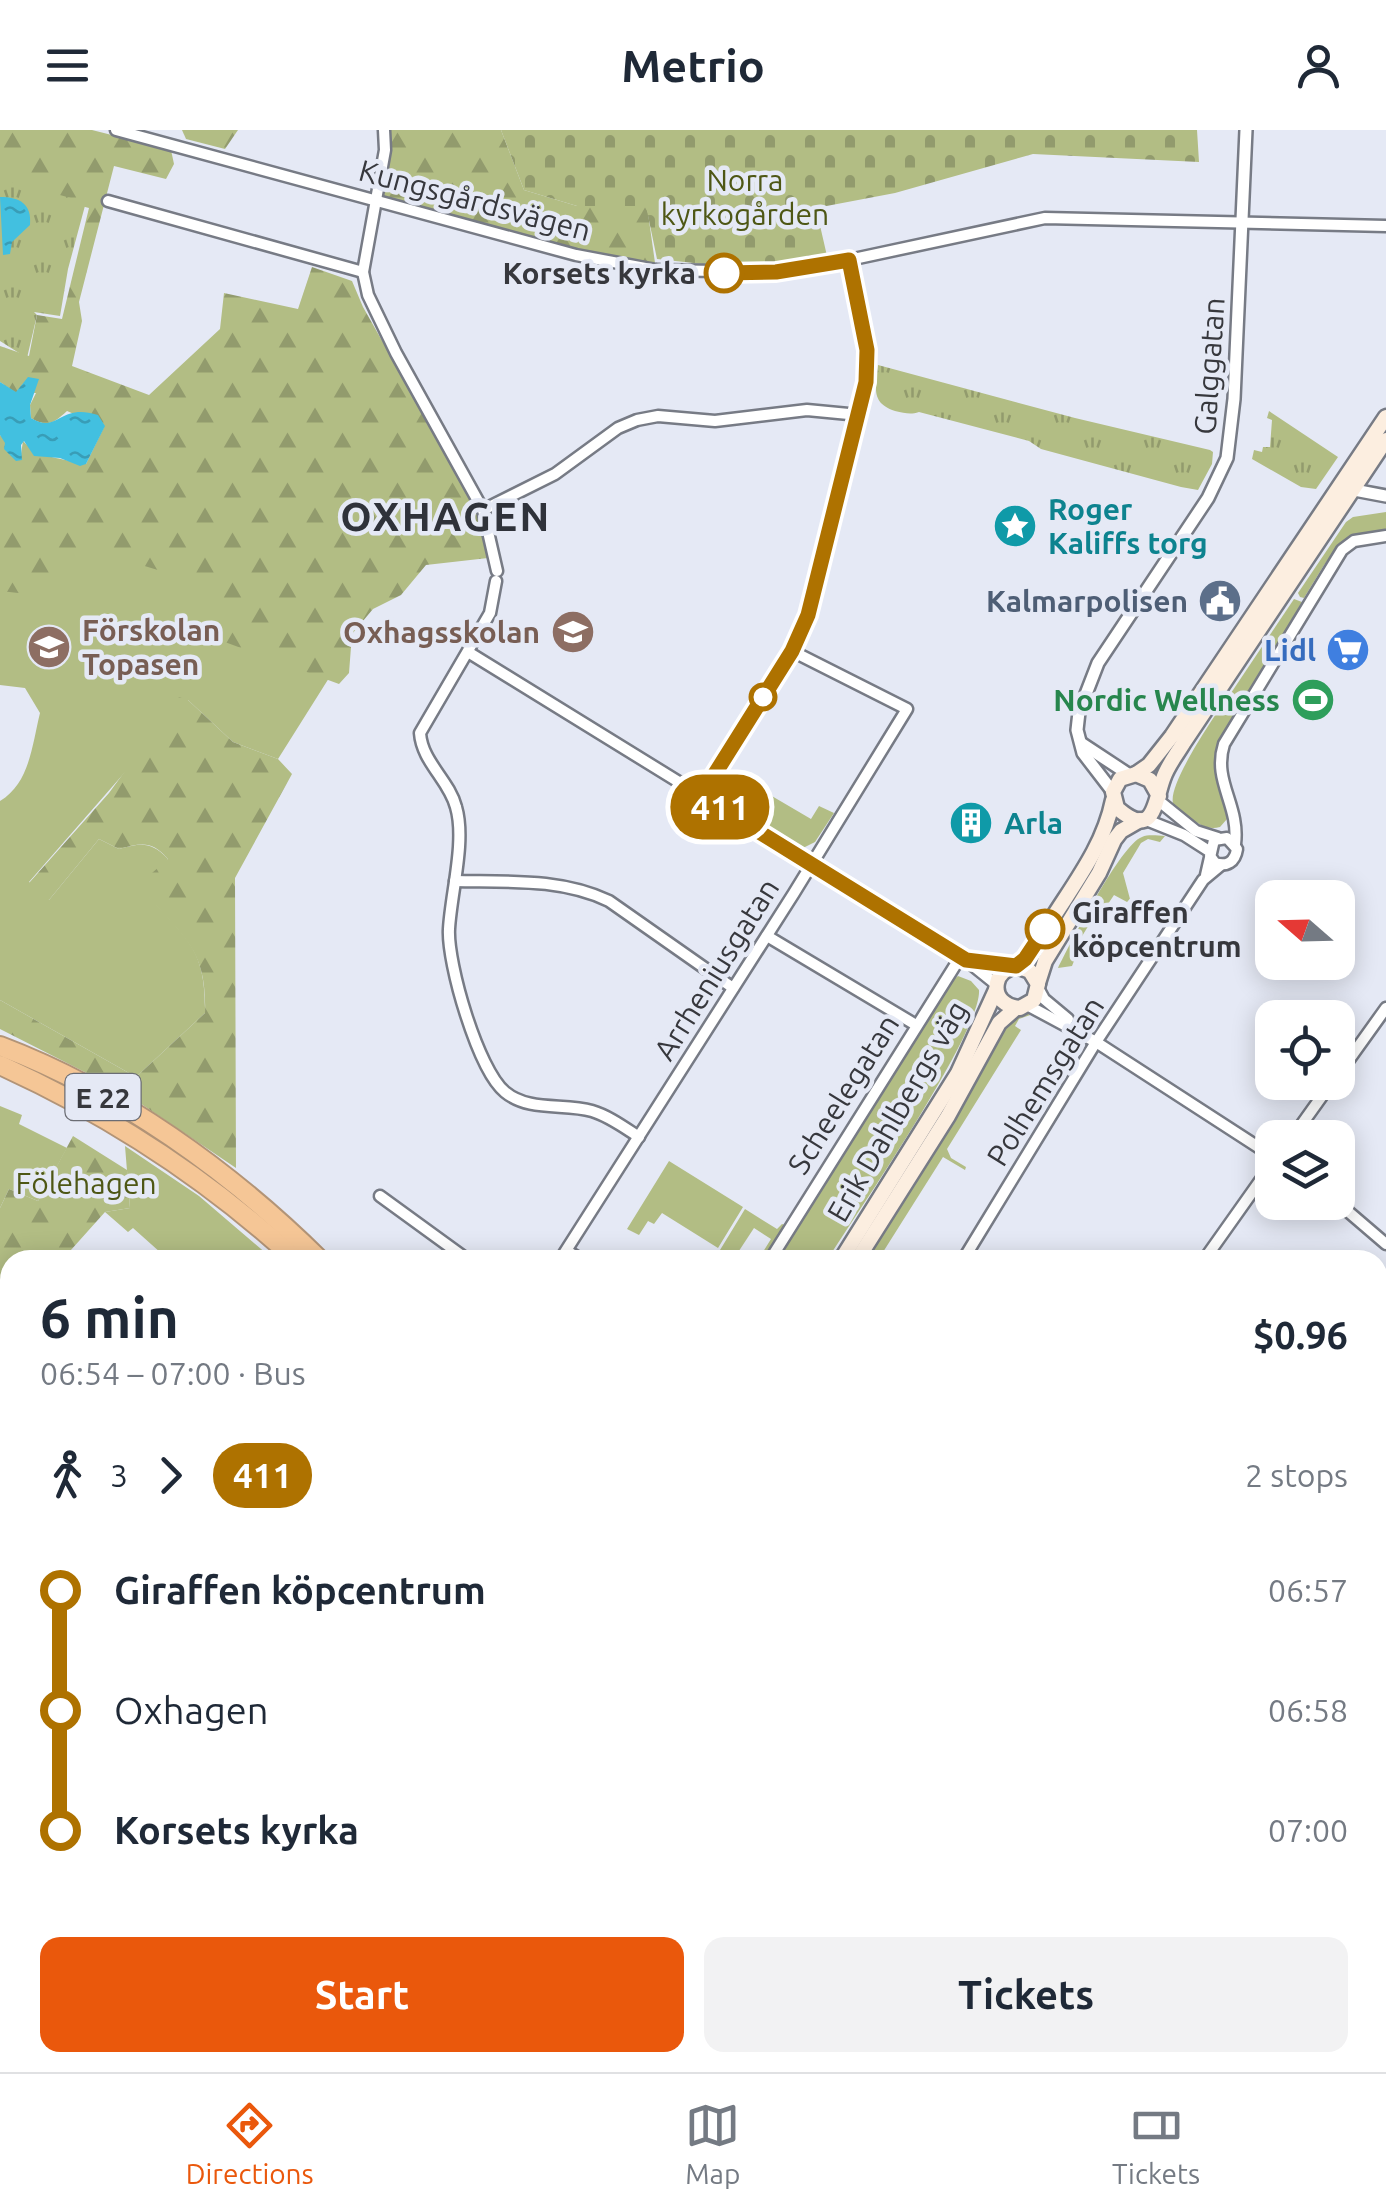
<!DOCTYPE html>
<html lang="en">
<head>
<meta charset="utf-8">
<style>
  body { margin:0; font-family:Ubuntu,sans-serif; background:#f2f2f3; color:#1f2937; height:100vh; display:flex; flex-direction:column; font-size:38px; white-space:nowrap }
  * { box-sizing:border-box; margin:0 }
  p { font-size:32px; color:#747a83 }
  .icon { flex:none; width:55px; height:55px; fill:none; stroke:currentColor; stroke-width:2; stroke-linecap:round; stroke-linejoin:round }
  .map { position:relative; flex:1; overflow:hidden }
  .sheet { position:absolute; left:0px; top:1120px; width:1388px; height:822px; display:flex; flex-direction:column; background:#fff; border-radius:30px 30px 0 0; box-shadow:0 5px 25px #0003 }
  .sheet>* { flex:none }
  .badge { padding:0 20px; border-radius:32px; font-size:35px; line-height:65px }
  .needle { width:65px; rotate:290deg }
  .controls { position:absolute; left:1255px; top:750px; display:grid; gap:20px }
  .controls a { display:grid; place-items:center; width:100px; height:100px; border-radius:20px; background:#fff; box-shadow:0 5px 25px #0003; font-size:50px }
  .map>.badge { position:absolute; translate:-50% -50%; box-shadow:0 0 0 5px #fff }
  .legs { display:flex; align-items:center; gap:15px; height:110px; padding:0 40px; font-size:32px }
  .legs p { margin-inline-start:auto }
  .headline { display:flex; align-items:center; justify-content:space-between; height:170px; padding:0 40px }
  h1 { font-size:55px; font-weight:600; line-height:75px }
  .cta { display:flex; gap:20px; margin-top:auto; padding:20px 40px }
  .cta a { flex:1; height:115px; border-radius:20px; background:#ea580c; color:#fff; font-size:40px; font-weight:600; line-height:115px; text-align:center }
  .cta a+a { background:#f2f2f3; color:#1f2937 }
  ul { padding:0 40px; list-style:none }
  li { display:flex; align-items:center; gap:35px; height:120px; font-size:38px }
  li i { display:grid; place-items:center; width:15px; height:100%; margin:0 12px; background:currentColor }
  li i::after { content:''; width:25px; height:25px; margin:-12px; border:8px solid; border-radius:50%; background:#fff }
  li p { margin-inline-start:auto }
  li:first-child i { background:linear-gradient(#0000 50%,currentColor 0) }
  li:last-child i { background:linear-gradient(currentColor 50%,#0000 0) }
  header { display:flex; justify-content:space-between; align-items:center; height:130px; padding:0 40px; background:#fff; font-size:45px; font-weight:600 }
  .tab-bar { display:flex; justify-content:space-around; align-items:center; height:140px; border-top:2px solid #e0e1e3; background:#fff; font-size:28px; color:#747a83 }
  .tab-bar a { display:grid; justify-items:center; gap:5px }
  .tab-bar .selected { color:#ea580c }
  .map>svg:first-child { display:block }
</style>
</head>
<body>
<header><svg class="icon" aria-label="menu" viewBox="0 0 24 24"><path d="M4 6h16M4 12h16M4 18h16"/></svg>Metrio<svg class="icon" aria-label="person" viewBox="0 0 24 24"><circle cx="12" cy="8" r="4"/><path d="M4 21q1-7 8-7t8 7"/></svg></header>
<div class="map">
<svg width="1386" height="1942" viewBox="0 0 1386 1942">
  <defs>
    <pattern id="forest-firs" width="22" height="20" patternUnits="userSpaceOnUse" patternTransform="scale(2.5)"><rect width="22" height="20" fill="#b2bd84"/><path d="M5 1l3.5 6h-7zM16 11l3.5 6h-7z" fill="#929b6d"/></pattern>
    <pattern id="cemetery-stones" width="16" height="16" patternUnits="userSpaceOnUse" patternTransform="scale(2.5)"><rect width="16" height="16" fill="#b2bd84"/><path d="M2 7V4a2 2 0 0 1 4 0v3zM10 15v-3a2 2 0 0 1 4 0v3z" fill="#929b6d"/></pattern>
    <pattern id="park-tufts" width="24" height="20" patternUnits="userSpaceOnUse" patternTransform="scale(2.5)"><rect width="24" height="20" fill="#b2bd84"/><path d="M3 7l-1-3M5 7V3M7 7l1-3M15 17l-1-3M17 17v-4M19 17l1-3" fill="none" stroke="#929b6d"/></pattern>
    <pattern id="water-ripples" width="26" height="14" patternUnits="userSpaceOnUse" patternTransform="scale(2.5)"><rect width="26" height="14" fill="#42c0e0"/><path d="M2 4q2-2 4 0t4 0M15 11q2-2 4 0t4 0" fill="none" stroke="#389db7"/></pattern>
  </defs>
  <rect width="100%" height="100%" fill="#e5e9f5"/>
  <!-- green -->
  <g fill="#b2bd84">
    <path d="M1386 382V401C1333 407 1331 426 1304 468L1300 467 1298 463 1346 392 1353 387Z"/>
    <path d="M85 414 229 458 329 548 278 629 233 612 188 570 29 752 49 770 99 709 119 719C141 713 151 711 168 729L147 764C187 810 206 818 205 883L136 947 0 870V671C30 653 32 615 40 583L25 558 0 555V457L60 431Z"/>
    <path d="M1294 469 1302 472 1244 573 1231 563Z"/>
    <path d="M1228 566 1242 576 1219 615 1214 632 1227 689 1220 697C1208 700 1200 695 1190 688 1184 684 1175 680 1173 673 1168 653 1216 584 1228 566Z"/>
    <path d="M729 641 811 689 819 676 834 683 815 712 803 718 720 667 718 657Z"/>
    <path d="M1165 706 1160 712 1148 709 1141 713 1123 743 1130 769 1127 772 1114 765 1106 777 1101 775 1070 826 1074 831 1072 836 1058 838C1070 814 1121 714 1142 707 1149 704 1158 706 1165 706Z"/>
    <path d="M958 846 971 851 979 860C982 901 856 1085 827 1130H778L952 851Z"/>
    <path d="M1026 883 1033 884 1019 889 1015 896 1021 900 947 1019 951 1028 966 1037 965 1040 943 1027 878 1130H863L1001 899 1016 886Z"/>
    <path d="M0 976 22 985 19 994 67 1018 38 1071 9 1059 0 1078Z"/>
    <path d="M125 1016 199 1066 274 1130H155L161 1123 133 1098 128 1102 105 1082 130 1078Z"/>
    <path d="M669 1031 743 1077 718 1118 662 1083 654 1094 648 1091 639 1105 627 1099Z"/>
    <path d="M745 1079 777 1099 782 1094 785 1095 763 1130H758L771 1109 754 1098 733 1130H722L726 1124 720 1120Z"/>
    <path d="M3 1488 10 1489V1551L0 1560Z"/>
    <path d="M729 1932 732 1942H524L521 1933Z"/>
    <path d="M763 1933H886L877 1942H765Z"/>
  </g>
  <!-- forest -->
  <g fill="url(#forest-firs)">
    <path d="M0 0H92L171 20 174 34 166 49 114 36 79 172 82 191 72 236 149 265 220 199 224 163 298 179 312 137 352 151 363 177 474 374 488 428 426 435 401 465 373 479 352 504 349 543 339 554 214 508 224 460 85 418 62 436 37 465 0 461V305L21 324 23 311C40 329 62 328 86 334L104 297 67 281C54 293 47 298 31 288L30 275 36 263H16L0 252V216L29 226 37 185 62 189 89 78 0 55Z"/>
    <path d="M182 0H238L225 19 186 9Z"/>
    <path d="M384 0H501L524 60 577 76H647L656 140 576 125 377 69Z"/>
    <path d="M179 567 188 570 233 612 278 629 292 644 235 748 236 1038 122 961 0 899V870L136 947 205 883C207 820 185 809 146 764L152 743 168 729C152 710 141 713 119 719L99 709 49 770 42 769 29 753 109 663Z"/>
    <path d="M73 1006 127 1040 130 1078 105 1082 62 1130H10V1489L0 1488V1078L9 1059 38 1071Z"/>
    <path d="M221 1933V1932L460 1933 456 1942H224Z"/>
  </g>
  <!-- cemetery -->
  <path fill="url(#cemetery-stones)" d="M501 0H1197L1199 32 1033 24 895 63 816 78 827 126 730 137 657 129 646 76H577L524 60Z"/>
  <!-- park -->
  <g fill="url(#park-tufts)">
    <path d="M0 49 86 72 68 139 60 186 34 182 37 185 27 228 0 211Z"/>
    <path d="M878 235 1075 288 1210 320 1213 322 1212 334 1198 360 1181 357 1041 319 1029 311 919 282C910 285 905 283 895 281 870 273 876 257 878 235Z"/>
    <path d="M1269 281 1338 327 1316 359 1301 357 1252 329 1254 320 1262 322 1263 317H1270L1272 290 1267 288Z"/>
  </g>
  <!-- water -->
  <g fill="url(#water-ripples)">
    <path d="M0 67C20 67 32 74 30 95L12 112 10 124 3 125Z"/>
    <path d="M28 247 39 249 30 275 31 288C58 305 59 272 98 285L105 296 86 334 80 336 60 328 34 326 24 311 21 315 22 330 16 331 4 319 5 313 0 305V252L16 262Z"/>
  </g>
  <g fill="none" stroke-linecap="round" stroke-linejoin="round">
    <!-- stream -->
    <g stroke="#42c0e0" stroke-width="2.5">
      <path d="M0 1560 10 1555"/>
      <path d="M68 1932 70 1942"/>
    </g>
    <!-- minor casing -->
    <g stroke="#777b85" stroke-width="15">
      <g id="minor">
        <path d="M116 0 576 125 656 140 778 142 849 130 1045 88 1386 96"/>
        <path d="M384 0 385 20 363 142 368 165 396 223 483 380 497 441"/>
        <path d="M108 71 363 142"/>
        <path d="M483 380 555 344 618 298 637 290 658 286 715 291 807 280 859 285"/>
        <path d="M496 451 490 483 420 603C422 632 449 650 456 677 466 711 451 763 449 799 447 833 478 940 505 962 529 982 564 973 592 981 609 986 625 998 639 1007"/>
        <path d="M468 522 961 826 997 855"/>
        <path d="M701 666 792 521 807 485 866 251 867 220 849 130"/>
        <path d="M1159 671 1196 701 1218 708"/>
        <path d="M1144 689 1184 705 1209 721"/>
        <path d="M1235 714C1240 675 1212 651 1224 614L1342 420 1354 411 1386 406"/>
        <path d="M1206 745 1214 710 1227 708 1237 719C1235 732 1227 737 1215 733L1210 726"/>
        <path d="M455 751C507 752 561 748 609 771L733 858"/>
        <path d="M767 806 916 895"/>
        <path d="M967 830 1009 838"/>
        <path d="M1038 858 1044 869 1068 889"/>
        <path d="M1027 875 1096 912 1272 1026"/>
        <path d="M1338 945 1386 878"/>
        <path d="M1292 1008 1332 952"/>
        <path d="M380 1066 468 1130"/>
        <path d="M1337 1072 1386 1114"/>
        <path d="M567 1121 582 1130"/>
        <path d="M560 1130 794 763 907 579 792 521"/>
        <path d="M770 1130 961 826"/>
        <path d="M963 1130 1096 912 1203 750 1221 735"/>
        <path d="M1204 1130 1272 1034"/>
        <path d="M1378 1219 1386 1210"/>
        <path d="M1378 1791 1386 1783"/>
        <path d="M1378 1897 1386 1901"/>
        <path d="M95 1932 97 1942"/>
        <path d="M512 1932 515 1942"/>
        <path d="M1157 1932 1162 1942"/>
        <path d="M1173 1932 1185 1942"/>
        <path d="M1296 1932 1311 1942"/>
        <path d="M894 1942 903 1932"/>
      </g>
    </g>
    <!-- tertiary casing -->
    <g stroke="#777b85" stroke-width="16">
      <g id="tertiary">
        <path d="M1349 359 1386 366"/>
        <path d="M1081 613 1128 644"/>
        <path d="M1113 662 1083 623 1077 600 1079 582 1098 533 1208 368 1227 328 1234 269 1246 0"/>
      </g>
    </g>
    <!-- secondary casing -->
    <g stroke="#777b85" stroke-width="19">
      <g id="secondary">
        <path d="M1136 644 1149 635 1172 606 1386 287"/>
        <path d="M1159 666 1150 650 1136 644 1120 649 1113 662 1117 678C1154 710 1154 674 1163 649 1167 636 1177 624 1184 612L1386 310"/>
        <path d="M1016 836 1030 841 1038 854 1034 870 1020 878C1006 877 994 868 997 853 1000 837 1016 838 1026 828 1036 817 1044 802 1052 789 1076 751 1104 715 1113 670"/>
        <path d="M1038 853 1045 831 1099 743 1114 710 1121 701 1140 690"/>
        <path d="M841 1130 958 943 996 860"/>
        <path d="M857 1130 948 986 999 893 1016 878"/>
        <path d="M1378 1728 1386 1722"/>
        <path d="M0 1730 10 1729"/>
        <path d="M1024 1942 1043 1932"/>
      </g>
    </g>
    <!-- motorway casing -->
    <g stroke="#b29477" stroke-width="22">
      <g id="motorway">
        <path d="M0 916C119 961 230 1041 320 1130"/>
        <path d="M0 935C110 985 207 1048 296 1130"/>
        <path d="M742 1932 744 1942"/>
        <path d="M755 1932 758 1942"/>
      </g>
    </g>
    <!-- minor -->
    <use href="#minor" stroke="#fff" stroke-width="10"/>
    <!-- tertiary -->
    <use href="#tertiary" stroke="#fff" stroke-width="11"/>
    <!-- secondary -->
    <use href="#secondary" stroke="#fceee0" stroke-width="14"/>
    <!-- motorway -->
    <use href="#motorway" stroke="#f5c696" stroke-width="18"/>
    <!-- rail casing -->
    <g stroke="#8d9098" stroke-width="6">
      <g id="rail">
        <path d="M1378 1646 1386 1636"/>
        <path d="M1378 1682 1386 1675"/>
        <path d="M979 1942 996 1932"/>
      </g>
    </g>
    <!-- rail -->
    <use href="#rail" stroke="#e5e9f5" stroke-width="2.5" stroke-dasharray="8" stroke-linecap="butt"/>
  </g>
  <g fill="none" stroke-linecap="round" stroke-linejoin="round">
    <!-- line-1 casing -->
    <g stroke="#fff" stroke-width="22">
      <path id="line-1" d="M724 143 776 142 849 130 867 220 866 252 808 485 792 521 701 666 966 830 1016 836 1025 829 1045 799"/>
    </g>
    <!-- line-1 -->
    <use href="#line-1" stroke="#ae7200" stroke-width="15"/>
  </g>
  <!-- icons -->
  <defs>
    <g id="sight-disc" transform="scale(2.25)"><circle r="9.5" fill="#0f9aa8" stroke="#e5e9f5"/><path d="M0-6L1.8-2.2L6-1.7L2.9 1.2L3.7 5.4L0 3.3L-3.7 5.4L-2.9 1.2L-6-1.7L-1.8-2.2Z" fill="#fff"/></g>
    <g id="civic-disc" transform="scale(2.25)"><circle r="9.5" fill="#5c6f8a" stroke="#e5e9f5"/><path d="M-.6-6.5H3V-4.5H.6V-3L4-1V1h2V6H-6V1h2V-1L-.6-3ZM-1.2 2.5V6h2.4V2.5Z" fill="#fff"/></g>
    <g id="school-disc" transform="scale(2.25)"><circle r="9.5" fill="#8d6e63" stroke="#e5e9f5"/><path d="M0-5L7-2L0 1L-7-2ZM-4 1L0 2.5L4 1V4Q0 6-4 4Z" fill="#fff"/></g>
    <g id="supermarket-disc" transform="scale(2.25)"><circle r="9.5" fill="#3f7fe0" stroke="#e5e9f5"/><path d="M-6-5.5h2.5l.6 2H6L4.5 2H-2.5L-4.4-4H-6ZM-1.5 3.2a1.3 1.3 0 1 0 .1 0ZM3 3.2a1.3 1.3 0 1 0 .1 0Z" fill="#fff"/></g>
    <g id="stadium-disc" transform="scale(2.25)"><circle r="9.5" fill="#2e9e5b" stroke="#e5e9f5"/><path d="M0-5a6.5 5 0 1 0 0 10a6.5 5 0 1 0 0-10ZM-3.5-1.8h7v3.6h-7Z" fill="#fff"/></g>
    <g id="building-disc" transform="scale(2.25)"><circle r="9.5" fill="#0f9aa8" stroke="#e5e9f5"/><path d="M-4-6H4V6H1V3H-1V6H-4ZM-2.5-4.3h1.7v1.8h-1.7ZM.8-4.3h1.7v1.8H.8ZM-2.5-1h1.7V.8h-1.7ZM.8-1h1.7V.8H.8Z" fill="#fff"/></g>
  </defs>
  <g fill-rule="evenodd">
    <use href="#sight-disc" x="1015" y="396"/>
    <use href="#civic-disc" x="1220" y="471"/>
    <use href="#school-disc" x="573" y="502"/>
    <use href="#school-disc" x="49" y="517"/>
    <use href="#supermarket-disc" x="1348" y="520"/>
    <use href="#stadium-disc" x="1313" y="570"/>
    <use href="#building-disc" x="971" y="693"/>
  </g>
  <!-- markers -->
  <g fill="#fff" stroke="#ae7200" stroke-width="5">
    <circle cx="724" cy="143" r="18"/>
    <circle cx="763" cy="567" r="12"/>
    <circle cx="1045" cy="799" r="18"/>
  </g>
  <g text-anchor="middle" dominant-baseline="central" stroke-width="9" stroke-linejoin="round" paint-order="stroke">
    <!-- shield labels -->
    <rect fill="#e5e9f5" stroke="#6b6d74" stroke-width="2.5" x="65.5" y="944" width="75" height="46" rx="8"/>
    <g font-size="28" font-weight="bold" fill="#37383d">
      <text x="103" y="967">E 22</text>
    </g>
    <!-- park labels -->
    <g font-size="30" fill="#4e5715" stroke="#e5e9f5">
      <text x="745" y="50">Norra<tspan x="745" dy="34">kyrkogården</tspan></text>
      <text x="86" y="1053">Fölehagen</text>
    </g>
    <!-- street labels -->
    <g font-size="30" fill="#37383d" stroke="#e5e9f5">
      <text transform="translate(475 70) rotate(15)">Kungsgårdsvägen</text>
      <text transform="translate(1209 236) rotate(-86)">Galggatan</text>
      <text transform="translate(716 839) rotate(-58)">Arrheniusgatan</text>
      <text transform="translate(1045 951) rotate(-58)">Polhemsgatan</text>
      <text transform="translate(843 964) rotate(-58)">Scheelegatan</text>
      <text transform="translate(897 981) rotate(-60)">Erik Dahlbergs väg</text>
    </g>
    <!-- stop labels -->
    <g font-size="30" font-weight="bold" fill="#37383d" stroke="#e5e9f5" text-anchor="end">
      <text x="696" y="143">Korsets kyrka</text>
      <text x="1072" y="782" text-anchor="start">Giraffen<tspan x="1072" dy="34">köpcentrum</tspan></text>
    </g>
    <!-- culture labels -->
    <g font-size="30" font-weight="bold" fill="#0d838f" stroke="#e5e9f5" text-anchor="start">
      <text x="1048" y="379">Roger<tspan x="1048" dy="34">Kaliffs torg</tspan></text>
      <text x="1004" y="693">Arla</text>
    </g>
    <!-- service labels -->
    <g font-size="30" font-weight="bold" fill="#4e5e75" stroke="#e5e9f5" text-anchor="end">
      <text x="1188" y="471">Kalmarpolisen</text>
    </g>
    <!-- education labels -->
    <g font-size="30" font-weight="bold" fill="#785e54" stroke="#e5e9f5" text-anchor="start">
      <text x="82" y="500">Förskolan<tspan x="82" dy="34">Topasen</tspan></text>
      <text x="540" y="502" text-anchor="end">Oxhagsskolan</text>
    </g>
    <!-- shop labels -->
    <g font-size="30" font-weight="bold" fill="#366cbe" stroke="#e5e9f5" text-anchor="end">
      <text x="1316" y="520">Lidl</text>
    </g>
    <!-- leisure labels -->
    <g font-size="30" font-weight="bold" fill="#27864d" stroke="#e5e9f5" text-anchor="end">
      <text x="1280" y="570">Nordic Wellness</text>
    </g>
    <!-- district labels -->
    <g font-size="40" font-weight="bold" letter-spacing="2.5" fill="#2f323a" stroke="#e5e9f5">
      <text x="446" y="386">OXHAGEN</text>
    </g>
  </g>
</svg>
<div class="controls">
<a><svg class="needle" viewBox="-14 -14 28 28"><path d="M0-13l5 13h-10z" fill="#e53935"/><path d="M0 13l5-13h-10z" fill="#747a83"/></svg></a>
<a><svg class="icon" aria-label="locate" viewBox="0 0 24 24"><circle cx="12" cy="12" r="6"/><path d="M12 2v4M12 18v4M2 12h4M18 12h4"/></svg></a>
<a><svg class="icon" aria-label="layers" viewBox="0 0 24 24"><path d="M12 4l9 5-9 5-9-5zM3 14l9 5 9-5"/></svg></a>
</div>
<b class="badge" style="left:720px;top:677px;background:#ae7200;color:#fff">411</b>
<section class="sheet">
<div class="headline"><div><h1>6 min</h1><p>06:54 – 07:00 · Bus</p></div><b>$0.96</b></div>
<div class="legs"><svg class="icon" aria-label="walk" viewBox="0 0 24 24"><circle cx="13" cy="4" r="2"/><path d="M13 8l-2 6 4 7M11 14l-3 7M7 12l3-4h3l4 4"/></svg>3<svg class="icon" aria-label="forward" viewBox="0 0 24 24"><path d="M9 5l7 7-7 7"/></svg><b class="badge" style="background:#ae7200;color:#fff">411</b><p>2 stops</p></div>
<ul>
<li><i style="color:#ae7200"></i><b>Giraffen köpcentrum</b><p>06:57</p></li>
<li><i style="color:#ae7200"></i><span>Oxhagen</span><p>06:58</p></li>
<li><i style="color:#ae7200"></i><b>Korsets kyrka</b><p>07:00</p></li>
</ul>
<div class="cta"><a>Start</a><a>Tickets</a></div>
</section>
</div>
<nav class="tab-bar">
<a class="selected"><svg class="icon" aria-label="directions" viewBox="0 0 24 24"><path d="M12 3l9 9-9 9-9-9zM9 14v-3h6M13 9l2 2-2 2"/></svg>Directions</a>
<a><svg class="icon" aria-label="map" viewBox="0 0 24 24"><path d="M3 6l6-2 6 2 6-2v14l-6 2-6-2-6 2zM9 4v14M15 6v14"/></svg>Map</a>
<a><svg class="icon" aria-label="tickets" viewBox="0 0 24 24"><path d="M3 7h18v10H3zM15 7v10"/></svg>Tickets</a>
</nav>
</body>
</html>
